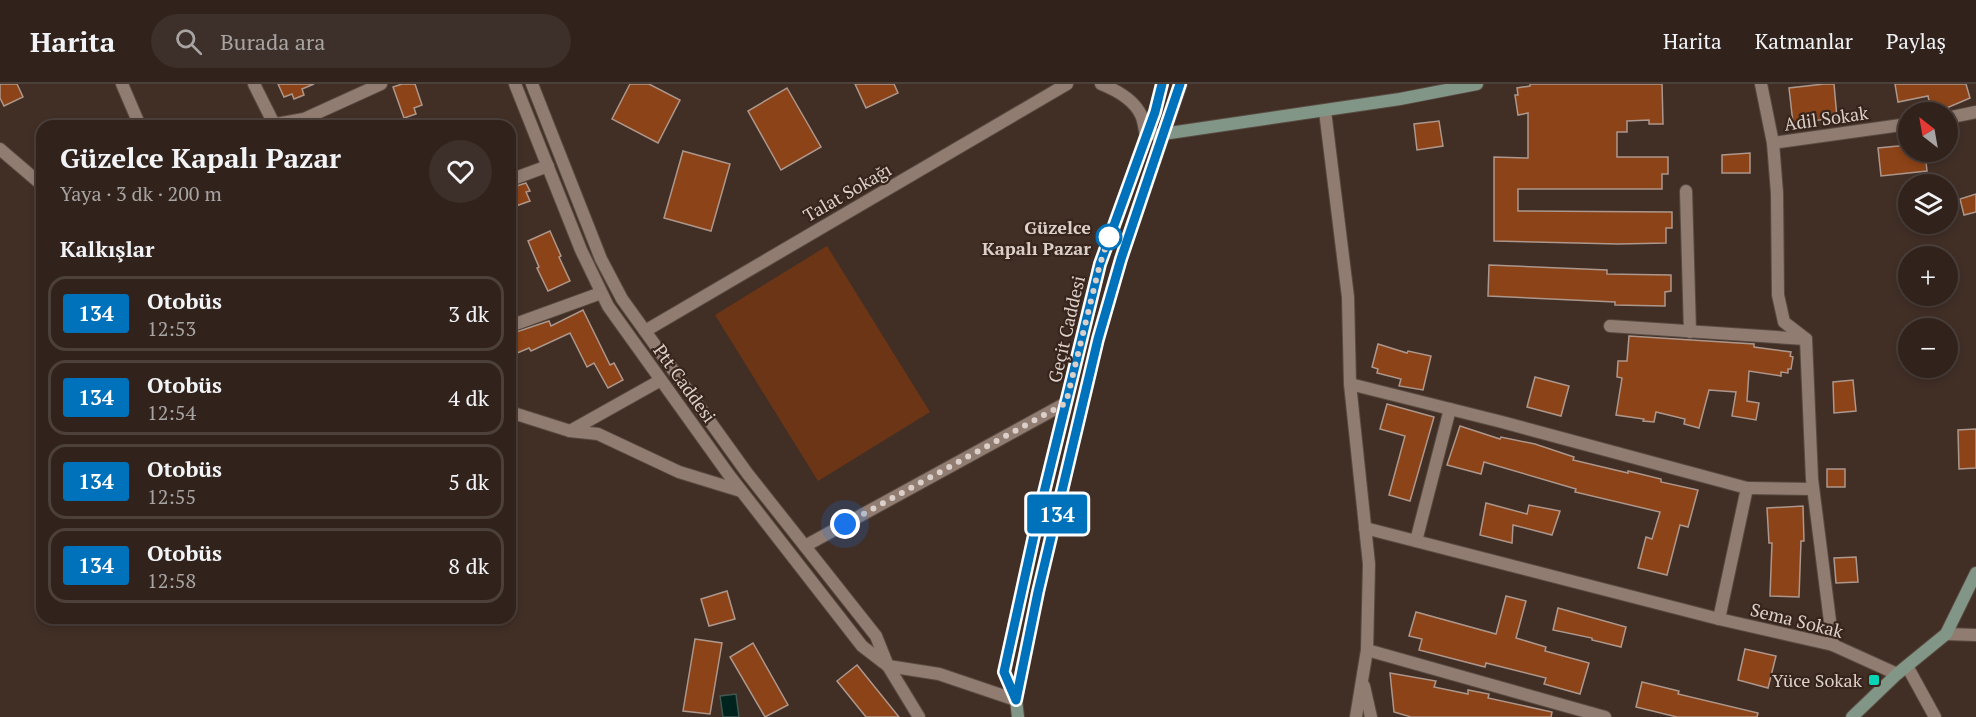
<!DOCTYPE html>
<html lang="tr">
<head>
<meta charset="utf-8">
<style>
  body { margin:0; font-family:"PT Serif",serif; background:#3d2f29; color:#f1f3f6; height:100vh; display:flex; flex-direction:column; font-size:22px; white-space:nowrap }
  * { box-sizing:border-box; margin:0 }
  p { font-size:20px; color:#a8a4a3 }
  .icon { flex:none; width:33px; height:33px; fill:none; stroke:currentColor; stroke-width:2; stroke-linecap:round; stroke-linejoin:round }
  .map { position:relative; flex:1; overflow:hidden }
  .sheet { position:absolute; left:36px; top:36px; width:480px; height:504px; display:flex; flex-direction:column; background:#31231c; border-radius:18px; box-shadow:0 3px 9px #0003,0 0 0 2px #4c403b }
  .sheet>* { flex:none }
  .badge { padding:0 12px; border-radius:4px; font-size:21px; line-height:39px }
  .needle { width:39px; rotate:329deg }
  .tools { position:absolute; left:1898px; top:18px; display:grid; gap:12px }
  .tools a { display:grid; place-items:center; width:60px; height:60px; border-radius:50%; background:#31231c; box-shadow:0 3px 9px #0003,0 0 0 2px #4c403b; font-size:30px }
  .you { position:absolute; width:30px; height:30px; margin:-15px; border:4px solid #fff; border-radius:50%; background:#1a73e8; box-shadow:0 0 0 9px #1a73e833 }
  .map>.badge { position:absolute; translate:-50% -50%; box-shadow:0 0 0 3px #fff }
  h2 { padding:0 24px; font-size:22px; line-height:54px }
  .round { display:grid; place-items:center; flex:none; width:63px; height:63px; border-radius:32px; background:#3d2f29 }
  .summary { display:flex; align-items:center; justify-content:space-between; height:102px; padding:0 24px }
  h1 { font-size:28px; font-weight:700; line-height:45px }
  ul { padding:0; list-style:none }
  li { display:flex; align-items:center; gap:18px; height:75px; margin:0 12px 9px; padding:0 12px; border:3px solid #4c403b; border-radius:18px }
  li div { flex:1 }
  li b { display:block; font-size:22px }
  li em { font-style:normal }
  li .badge { min-width:66px; font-weight:700; text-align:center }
  header { display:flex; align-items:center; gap:36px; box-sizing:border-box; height:84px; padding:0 30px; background:#31231c; border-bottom:2px solid #4c403b }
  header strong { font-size:28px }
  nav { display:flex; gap:33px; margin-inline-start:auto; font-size:21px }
  .search { width:420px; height:54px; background:#3d2f29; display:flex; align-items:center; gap:15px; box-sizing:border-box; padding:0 21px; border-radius:33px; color:#a8a4a3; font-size:22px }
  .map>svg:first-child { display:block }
</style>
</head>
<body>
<header>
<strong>Harita</strong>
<div class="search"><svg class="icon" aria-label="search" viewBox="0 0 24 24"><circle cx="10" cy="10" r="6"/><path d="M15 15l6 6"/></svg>Burada ara</div>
<nav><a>Harita</a><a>Katmanlar</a><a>Paylaş</a></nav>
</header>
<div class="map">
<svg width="1976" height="633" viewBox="0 0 1976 633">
  <rect width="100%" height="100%" fill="#412f26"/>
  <!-- green -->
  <path fill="#6c3516" d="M827 162 930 328 818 397 715 231Z"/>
  <!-- water -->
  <path fill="#00241d" stroke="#425751" stroke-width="1.5" d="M736 610 739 633H723L720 612Z"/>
  <!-- building -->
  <g fill="#8c4317" stroke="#ad978c" stroke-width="1.5">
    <path d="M0 0H17L23 13 4 22 0 14Z"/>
    <path d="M278 0H314L302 5 304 11 294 15 292 10 284 13Z"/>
    <path d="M402 0H415L422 21 414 24 416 30 404 34 393 3Z"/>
    <path d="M630 0H649L680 16 658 59 612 35Z"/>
    <path d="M855 0H894L898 9 866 24Z"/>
    <path d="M1530 0H1662L1663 40H1649V36L1627 37V48H1617V73H1668V90H1662V105H1518V127L1672 128V144H1666V159L1618 160 1494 157V73L1528 74V29L1518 31 1515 11H1518L1517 4 1530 2Z"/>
    <path d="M1824 0H1834L1837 34 1793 39 1789 4Z"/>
    <path d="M1895 0H1966L1970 14 1942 26H1931L1928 12 1898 18Z"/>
    <path d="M787 4 821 63 781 86 748 27Z"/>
    <path d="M1439 37 1443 62 1417 66 1414 40Z"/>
    <path d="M1908 61V68H1925L1927 87 1881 92 1878 64Z"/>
    <path d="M683 67 730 80 711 147 664 134Z"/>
    <path d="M1750 69V89H1722V71Z"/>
    <path d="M526 99 530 107 526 108 530 117 516 122 510 104Z"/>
    <path d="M1976 110V128L1964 131 1960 115Z"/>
    <path d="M550 147 561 172 559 173 570 197 548 207 537 184 539 183 528 157Z"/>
    <path d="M1489 181 1607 186V190L1671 191V207L1665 208V222L1615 221V218L1488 212Z"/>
    <path d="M583 226 610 281 614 279 623 296 608 304 594 279 587 283 570 249 531 267 529 264 510 272V250L549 237 551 242Z"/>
    <path d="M1629 252 1754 260V263L1791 268 1790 272 1793 273 1791 285H1788V289L1781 288V292L1749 287 1747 317 1759 319 1756 336 1732 332 1736 308 1709 306 1699 344 1684 340 1685 335 1656 328 1654 338 1643 337 1644 335 1616 331 1622 294 1617 293 1618 277H1627Z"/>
    <path d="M1378 260 1407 269 1408 267 1431 272 1423 306 1399 302 1401 295 1377 289 1378 285 1372 283Z"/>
    <path d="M1535 293 1569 302 1561 332 1527 323Z"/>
    <path d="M1853 296 1856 327 1834 329 1833 298Z"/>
    <path d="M1387 320 1434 333 1410 417 1389 411 1405 352 1380 345Z"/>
    <path d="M1460 342 1500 355 1501 353 1535 360 1574 373 1573 376 1628 389V387L1661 395V398L1698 406 1688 443 1680 441 1667 491 1638 484 1646 453 1652 455 1660 428 1575 408 1576 405 1484 378 1481 390 1447 381Z"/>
    <path d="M1976 345V384L1959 385 1958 346Z"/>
    <rect x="1827" y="385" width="18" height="18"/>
    <path d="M1486 419 1527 430 1529 421 1560 427 1552 451 1513 441 1512 459 1480 451Z"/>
    <path d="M1803 422 1804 457H1801L1799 513 1770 512 1772 459H1769L1767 424Z"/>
    <path d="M1856 473 1858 498 1836 499 1834 474Z"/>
    <path d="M727 507 735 535 709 542 701 515Z"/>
    <path d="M1506 512 1526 517 1516 554 1546 563 1545 567 1589 579 1580 610 1544 600 1546 594 1486 579 1485 583 1419 566 1422 555 1409 552 1416 528 1496 550Z"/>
    <path d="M1558 524 1626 543 1621 563 1592 556V554L1553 546Z"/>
    <path d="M695 555 722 559 710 630 683 627Z"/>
    <path d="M753 559 788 621 765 633 730 573Z"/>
    <path d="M1745 565 1776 572 1768 604 1738 596Z"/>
    <path d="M857 581 899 633H866L837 597Z"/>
    <path d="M1390 589 1436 597 1434 603 1468 610V606L1489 610 1488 614 1552 628 1551 633H1411L1394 628Z"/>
    <path d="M1642 598 1679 607 1678 610 1758 629 1757 633H1677L1636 623Z"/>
  </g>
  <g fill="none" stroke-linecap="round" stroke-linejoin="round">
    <!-- minor casing -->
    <g stroke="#594b42" stroke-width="14">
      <g id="minor">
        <path d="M122 0 140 42"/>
        <path d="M254 0 274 40"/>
        <path d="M1101 0C1116 6 1134 16 1141 31 1144 37 1144 45 1146 51"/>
        <path d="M1761 0 1773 59 1908 40"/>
        <path d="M1325 27 1348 213 1350 300 1369 480 1367 566 1356 633"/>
        <path d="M1947 34 1976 28"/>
        <path d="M265 42 304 35 381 0"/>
        <path d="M1773 59 1777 109 1778 211 1784 238 1806 255"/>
        <path d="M0 65 42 101"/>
        <path d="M510 96 548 82"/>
        <path d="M1686 107 1690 248"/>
        <path d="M510 242 601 209"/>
        <path d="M1610 242 1805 255"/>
        <path d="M645 247 1067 0"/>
        <path d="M1806 255 1812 395 1833 561"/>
        <path d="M1350 300 1502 338 1747 404 1719 535"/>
        <path d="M510 328 570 347 598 350 679 388 741 407"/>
        <path d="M570 347 661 296"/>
        <path d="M1747 404 1813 405"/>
        <path d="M1365 444 1719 535 1833 561 1897 590"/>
        <path d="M1416 457 1450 325"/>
        <path d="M805 462 1066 319"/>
        <path d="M1946 550 1976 551"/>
        <path d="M1367 566 1605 633"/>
        <path d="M888 582 919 633"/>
        <path d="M1907 582 1935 633"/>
        <path d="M1364 602 1371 633"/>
      </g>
    </g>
    <!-- tertiary casing -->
    <g stroke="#594b42" stroke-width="14">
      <g id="tertiary">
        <path d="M515 0 581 166 608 222 729 391 862 562 888 582 876 552 747 389 622 215 601 175 532 0"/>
        <path d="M888 582 939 590 1016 616"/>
      </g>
    </g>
    <!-- secondary casing -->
    <g stroke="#594b42" stroke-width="14">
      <g id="secondary">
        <path d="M1156 51 1400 15 1477 0"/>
        <path d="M1016 616 1004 588 1038 433 1100 180 1155 28 1162 0"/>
        <path d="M1018 633 1016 616 1038 508 1098 254 1121 175 1181 0"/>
        <path d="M1852 633 1897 590 1946 550 1976 489"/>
      </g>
    </g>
    <!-- minor -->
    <use href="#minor" stroke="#917c71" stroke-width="12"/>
    <!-- tertiary -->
    <use href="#tertiary" stroke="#917c71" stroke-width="12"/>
    <!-- secondary -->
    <use href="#secondary" stroke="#819687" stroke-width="12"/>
  </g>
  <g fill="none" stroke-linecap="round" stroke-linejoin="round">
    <!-- line casing -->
    <g stroke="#fff" stroke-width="14">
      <path id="line" d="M1162 0 1155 28 1100 180 1038 433 1004 588 1016 616 1038 508 1098 255 1121 175 1180 0"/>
    </g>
    <!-- line -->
    <use href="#line" stroke="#0072bc" stroke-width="9"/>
    <!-- walk -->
    <path stroke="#dbcfc9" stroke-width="6" stroke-dasharray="0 10.8" d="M845 440 1066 319 1100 180 1109 153"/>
  </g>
  <!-- markers -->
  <circle fill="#fff" stroke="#0072bc" stroke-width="3" cx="1109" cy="153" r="12"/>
  <rect fill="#08d5b5" stroke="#37251c" stroke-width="2" x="1868" y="590" width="12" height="12" rx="3"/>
  <g text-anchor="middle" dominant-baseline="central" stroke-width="4.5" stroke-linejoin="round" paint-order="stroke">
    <!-- street labels -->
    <g font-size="18" fill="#dbcfc9" stroke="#37251c">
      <text transform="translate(1826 34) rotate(-8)">Adil Sokak</text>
      <text transform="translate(847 108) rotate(-30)">Talat Sokağı</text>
      <text transform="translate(1066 245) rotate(-77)">Geçit Caddesi</text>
      <text transform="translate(685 299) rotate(54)">Ptt Caddesi</text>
      <text transform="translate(1797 536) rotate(14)">Sema Sokak</text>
    </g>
    <!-- stop labels -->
    <g font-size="18" font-weight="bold" fill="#dbcfc9" stroke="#37251c" text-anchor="end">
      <text x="1091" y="143">Güzelce<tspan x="1091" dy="21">Kapalı Pazar</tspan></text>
    </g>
    <!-- poi labels -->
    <g font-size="18" fill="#dbcfc9" stroke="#37251c" text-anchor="end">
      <text x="1862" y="596">Yüce Sokak</text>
    </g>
  </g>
</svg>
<div class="tools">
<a><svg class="needle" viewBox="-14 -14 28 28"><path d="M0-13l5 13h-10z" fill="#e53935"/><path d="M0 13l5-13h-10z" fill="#a8a4a3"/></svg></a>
<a><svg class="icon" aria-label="layers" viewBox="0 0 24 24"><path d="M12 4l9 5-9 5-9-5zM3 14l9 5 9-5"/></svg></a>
<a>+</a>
<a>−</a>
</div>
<div class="you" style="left:845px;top:440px"></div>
<b class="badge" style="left:1057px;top:430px;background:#0072bc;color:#fff">134</b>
<section class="sheet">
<div class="summary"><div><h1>Güzelce Kapalı Pazar</h1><p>Yaya · 3 dk · 200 m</p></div><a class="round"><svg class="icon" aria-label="heart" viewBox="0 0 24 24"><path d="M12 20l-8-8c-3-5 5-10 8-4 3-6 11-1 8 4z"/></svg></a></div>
<h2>Kalkışlar</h2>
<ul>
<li><span class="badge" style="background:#0072bc;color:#fff">134</span><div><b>Otobüs</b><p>12:53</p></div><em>3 dk</em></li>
<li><span class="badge" style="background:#0072bc;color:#fff">134</span><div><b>Otobüs</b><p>12:54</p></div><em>4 dk</em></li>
<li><span class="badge" style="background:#0072bc;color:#fff">134</span><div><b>Otobüs</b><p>12:55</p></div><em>5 dk</em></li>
<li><span class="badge" style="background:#0072bc;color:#fff">134</span><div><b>Otobüs</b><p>12:58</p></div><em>8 dk</em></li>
</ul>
</section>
</div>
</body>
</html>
